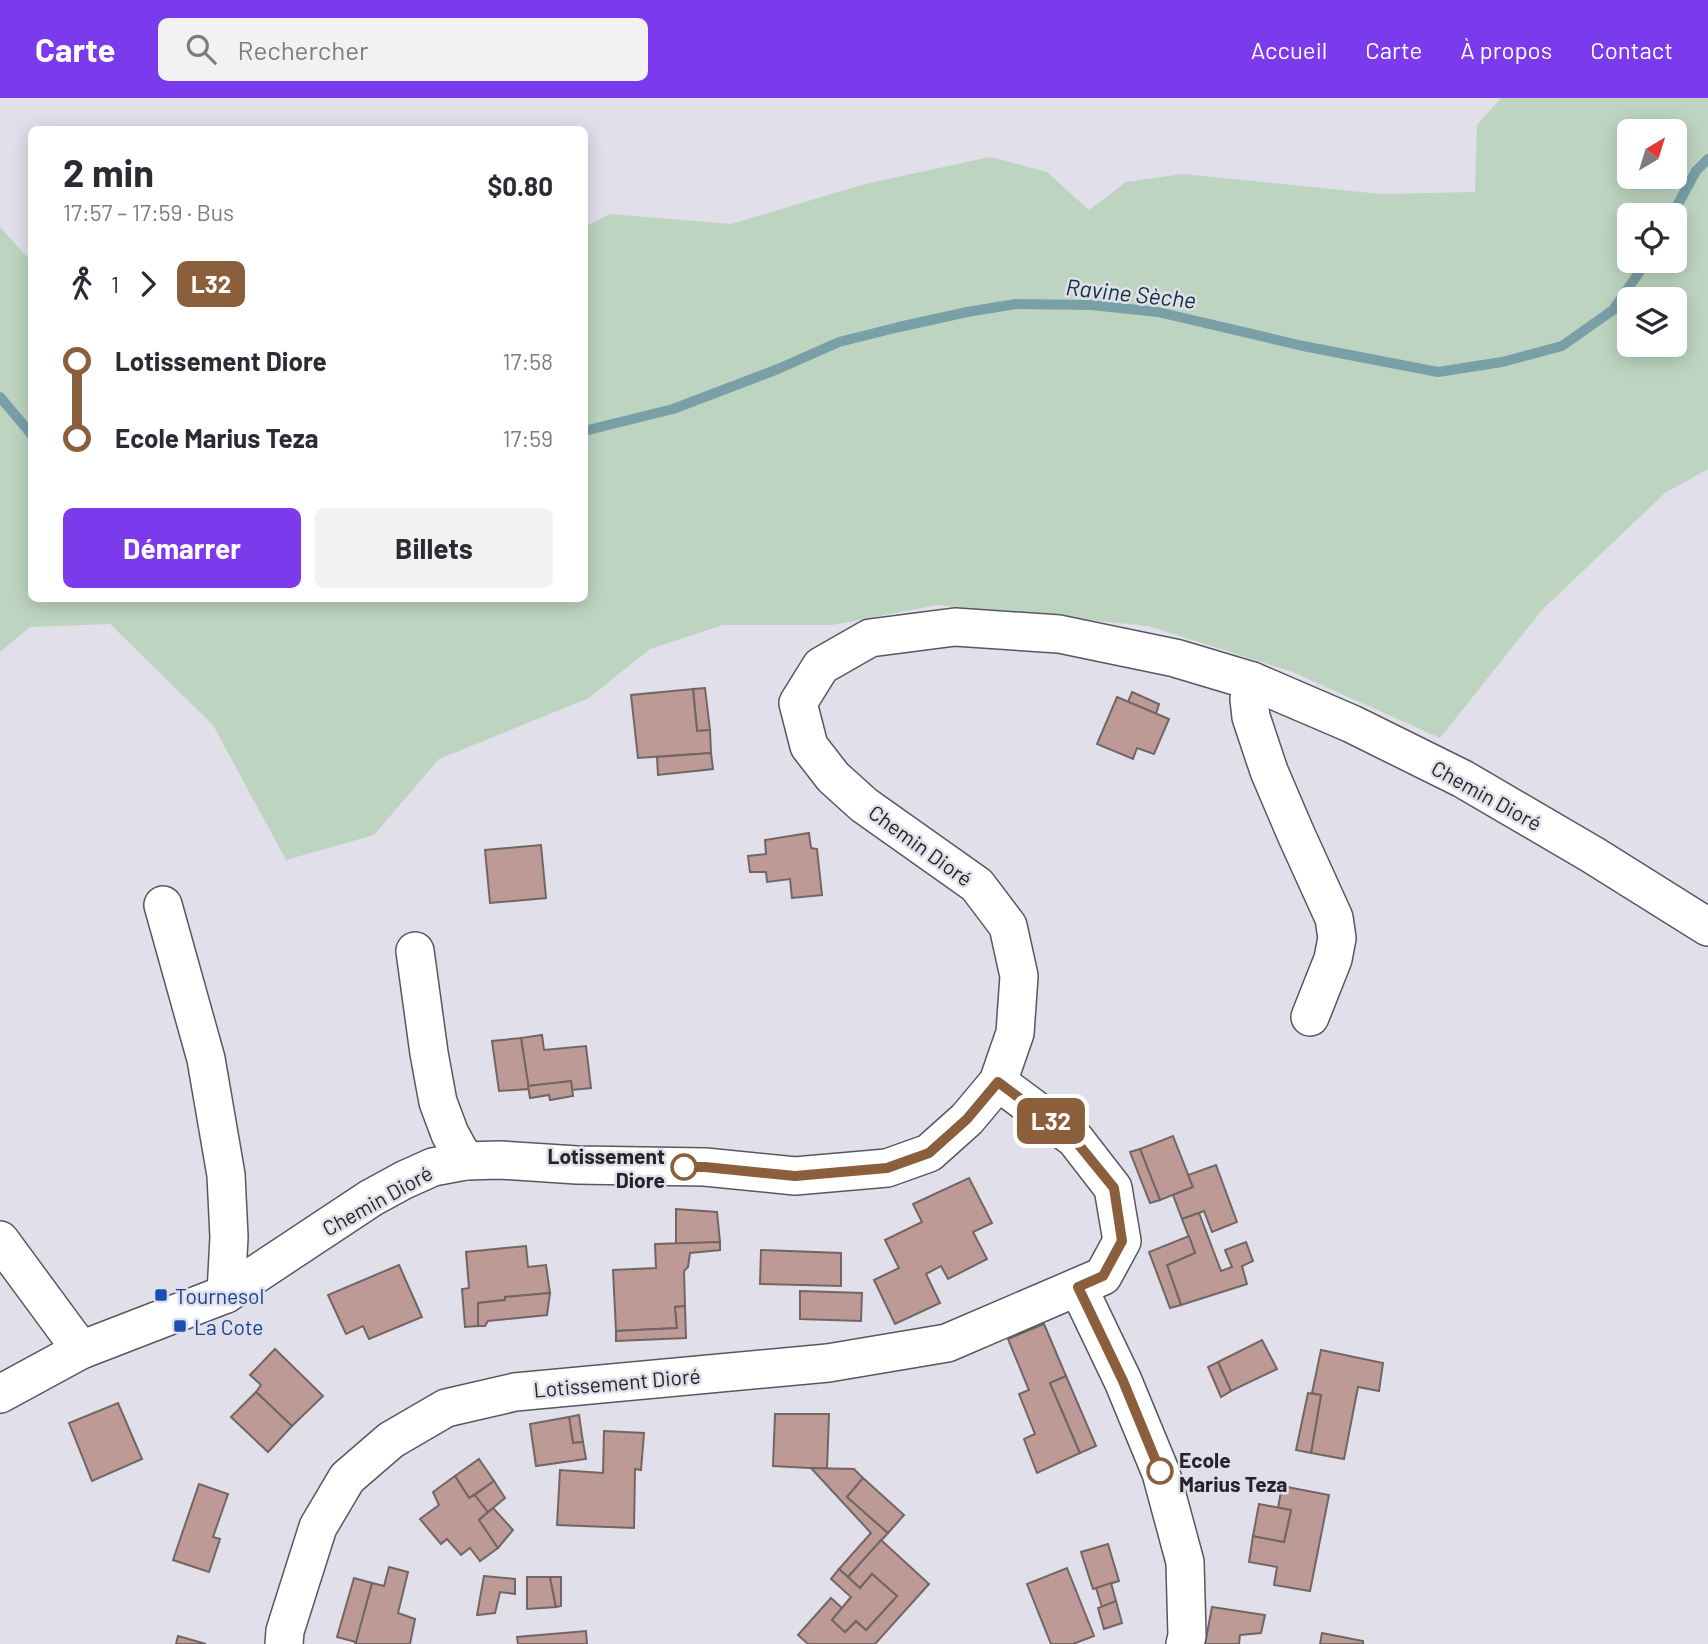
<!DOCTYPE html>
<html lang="fr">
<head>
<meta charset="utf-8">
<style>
  body { margin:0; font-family:Barlow,sans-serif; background:#f2f2f3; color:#2b2b33; height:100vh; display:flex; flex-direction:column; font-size:26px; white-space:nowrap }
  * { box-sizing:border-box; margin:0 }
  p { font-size:23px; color:#7c7c81 }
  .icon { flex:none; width:38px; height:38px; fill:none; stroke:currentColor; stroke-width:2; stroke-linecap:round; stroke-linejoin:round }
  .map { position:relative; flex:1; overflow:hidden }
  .side { position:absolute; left:28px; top:28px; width:560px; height:476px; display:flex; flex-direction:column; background:#fff; border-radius:10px; box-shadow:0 4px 18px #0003 }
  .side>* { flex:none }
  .badge { padding:0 14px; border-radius:10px; font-size:24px; line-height:46px }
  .needle { width:46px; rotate:38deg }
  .fabs { position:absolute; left:1617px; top:21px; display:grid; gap:14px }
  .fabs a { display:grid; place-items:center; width:70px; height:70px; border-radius:10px; background:#fff; box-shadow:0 4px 18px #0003; font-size:35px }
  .map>.badge { position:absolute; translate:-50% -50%; box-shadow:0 0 0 4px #fff }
  .legs { display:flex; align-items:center; gap:10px; height:77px; padding:0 35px; font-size:23px }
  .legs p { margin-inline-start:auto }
  .headline { display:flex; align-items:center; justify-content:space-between; height:119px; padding:0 35px }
  h1 { font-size:38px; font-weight:700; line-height:52px }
  .button { display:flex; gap:14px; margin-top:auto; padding:14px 35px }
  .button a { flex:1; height:80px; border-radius:10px; background:#7c3aed; color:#fff; font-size:28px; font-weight:700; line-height:80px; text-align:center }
  .button a+a { background:#f2f2f3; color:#2b2b33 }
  ul { padding:0 35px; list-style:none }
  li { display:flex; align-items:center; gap:24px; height:77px; font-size:26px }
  li i { display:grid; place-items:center; width:10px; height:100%; margin:0 9px; background:currentColor }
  li i::after { content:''; width:18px; height:18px; margin:-9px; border:5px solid; border-radius:50%; background:#fff }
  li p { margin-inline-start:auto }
  li:first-child i { background:linear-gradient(#0000 50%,currentColor 0) }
  li:last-child i { background:linear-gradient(currentColor 50%,#0000 0) }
  header { display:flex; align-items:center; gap:42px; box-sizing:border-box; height:98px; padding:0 35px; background:#7c3aed; color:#fff }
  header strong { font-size:33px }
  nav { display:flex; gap:38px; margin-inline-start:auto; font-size:24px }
  .search { width:490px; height:63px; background:#f2f2f3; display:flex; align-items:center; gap:18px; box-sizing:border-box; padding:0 24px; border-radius:10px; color:#7c7c81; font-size:26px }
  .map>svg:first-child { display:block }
</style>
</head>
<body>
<header>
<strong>Carte</strong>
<div class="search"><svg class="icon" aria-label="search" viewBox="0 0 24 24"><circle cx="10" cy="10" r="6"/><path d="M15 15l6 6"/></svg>Rechercher</div>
<nav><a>Accueil</a><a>Carte</a><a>À propos</a><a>Contact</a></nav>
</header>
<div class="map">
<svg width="1708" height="1546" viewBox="0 0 1708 1546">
  <rect width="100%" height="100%" fill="#e0dfea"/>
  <!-- green -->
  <path fill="#bdd5c0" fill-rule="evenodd" d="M1501 0H1708V371L1665 395 1542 512 1440 640 1290 573 1148 528 937 507 832 527H723L650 551 589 600 439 661 374 737 286 762 213 627 110 526 30 529 0 554V129L27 159 31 160 32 500H584L585 129 610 116 731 126 865 86 990 59 1047 74 1089 112 1126 84 1183 76 1381 96 1475 94 1477 27ZM1629 33H1675V79H1629ZM1629 117H1675V163H1629ZM1629 201H1675V247H1629Z"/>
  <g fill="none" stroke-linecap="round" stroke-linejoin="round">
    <!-- stream -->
    <g stroke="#7aa0a7" stroke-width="10">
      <path d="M1672 117 1696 73 1708 61"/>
      <path d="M0 299 32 337"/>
      <path d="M584 333 673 311 778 271 839 244 899 229 967 214 1016 206 1091 207 1158 214 1303 248 1438 274 1502 264 1562 248 1613 212 1647 163"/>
    </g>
  </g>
  <!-- building -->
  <g fill="#bd9a95" stroke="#716664" stroke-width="2">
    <path d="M705 590 710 632 697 633 693 591Z"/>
    <path d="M693 591 697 633 710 632 711 655 638 660 631 597Z"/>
    <path d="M1132 594 1159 606 1156 616 1128 604Z"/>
    <path d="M1117 599 1169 621 1154 656 1137 650 1133 661 1097 646Z"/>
    <path d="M711 655 713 671 658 677 657 659Z"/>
    <path d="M809 735 811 750 817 751 822 797 792 800 790 781 767 784 766 774H750L748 758 766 756 765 742Z"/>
    <path d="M541 747 546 800 490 805 485 752Z"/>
    <path d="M542 937 544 952 586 948 591 990 572 992 571 983 528 988 521 940Z"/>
    <path d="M521 940 529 991 499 993 492 943Z"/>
    <path d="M571 983 573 998 550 1002 549 997 530 1000 528 988Z"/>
    <path d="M1173 1038 1193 1089 1160 1102 1140 1051Z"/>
    <path d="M1140 1051 1160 1102 1150 1105 1130 1054Z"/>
    <path d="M1216 1067 1237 1124 1212 1134 1204 1113 1182 1121 1173 1097 1193 1089 1188 1077Z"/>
    <path d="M969 1080 992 1125 973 1134 987 1161 948 1181 941 1168 926 1176 940 1205 895 1226 874 1182 899 1170 885 1142 922 1124 913 1106Z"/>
    <path d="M676 1111 717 1114 720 1144 676 1146Z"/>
    <path d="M1199 1115 1221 1173 1232 1169 1225 1152 1246 1144 1253 1163 1242 1168 1247 1186 1181 1207 1167 1167 1195 1155 1182 1121Z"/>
    <path d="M1189 1138 1195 1155 1167 1167 1181 1207 1170 1210 1149 1154Z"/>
    <path d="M720 1144V1152L690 1155 688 1169 684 1173 685 1208 675 1209 677 1230 616 1233 613 1172 656 1170 655 1146Z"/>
    <path d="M526 1148 528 1169 546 1167 550 1195 505 1199V1202L478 1205V1228L465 1229 462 1191 469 1190 466 1154Z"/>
    <path d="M761 1152 841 1155V1188L760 1186Z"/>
    <path d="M399 1167 422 1219 369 1241 363 1228 346 1236 328 1197Z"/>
    <path d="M800 1193 862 1195 861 1223 800 1221Z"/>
    <path d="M550 1195 547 1217 488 1223 485 1228H478V1205L505 1202V1199Z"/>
    <path d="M685 1208 686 1240 616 1243V1233L677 1230 675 1209Z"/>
    <path d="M1044 1226 1066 1278 1050 1285 1080 1355 1037 1375 1024 1341 1035 1336 1019 1296 1029 1292 1008 1241Z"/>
    <path d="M1262 1242 1277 1271 1231 1293 1218 1264Z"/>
    <path d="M275 1251 323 1298 292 1328 256 1294 261 1287 250 1277Z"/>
    <path d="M1321 1252 1383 1265 1379 1293 1358 1289 1344 1361 1311 1355 1321 1297 1312 1295Z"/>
    <path d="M1218 1264 1231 1293 1221 1299 1208 1269Z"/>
    <path d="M1066 1278 1096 1348 1080 1355 1050 1285Z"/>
    <path d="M256 1294 292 1328 268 1354 231 1319Z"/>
    <path d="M1308 1295 1321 1297 1311 1355 1296 1352Z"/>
    <path d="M118 1305 142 1361 92 1383 69 1325Z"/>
    <path d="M775 1316H829L827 1371 773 1368Z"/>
    <path d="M579 1317 583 1344 573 1345 569 1319Z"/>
    <path d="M569 1319 573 1345 583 1344 586 1361 536 1368 530 1326Z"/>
    <path d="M604 1333 644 1335 641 1372 635 1371 634 1430 557 1427 560 1372 603 1375Z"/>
    <path d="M479 1361 494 1383 469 1400 455 1378Z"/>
    <path d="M811 1370 854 1371 863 1380 847 1399 888 1435 848 1479 839 1471 871 1435Z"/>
    <path d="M455 1378 469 1400 475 1397 488 1414 479 1422 498 1450 480 1463 470 1450 461 1457 447 1441 441 1446 420 1421 439 1407 433 1394Z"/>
    <path d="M863 1380 904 1417 888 1435 847 1399Z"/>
    <path d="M494 1383 505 1400 488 1414 475 1397Z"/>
    <path d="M199 1386 228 1396 213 1439 220 1441 209 1474 173 1462Z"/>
    <path d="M1282 1388 1329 1397 1310 1493 1274 1487 1277 1469 1249 1464 1253 1438 1284 1444 1291 1412 1278 1410Z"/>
    <path d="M1259 1406 1291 1412 1284 1444 1253 1438Z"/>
    <path d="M493 1410 513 1432 498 1450 479 1422Z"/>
    <path d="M881 1442 929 1486 875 1546H808L798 1537 831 1500 842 1510 832 1522 845 1534 856 1523 866 1532 897 1498 872 1476 860 1490 848 1479Z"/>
    <path d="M1108 1446 1119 1483 1093 1491 1081 1454Z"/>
    <path d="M389 1469 408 1474 398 1515 415 1521 410 1546H355L372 1485 384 1488Z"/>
    <path d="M1067 1470 1094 1538 1073 1546H1051L1027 1486Z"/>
    <path d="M839 1471 860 1490 872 1476 897 1498 866 1532 856 1523 845 1534 832 1522 851 1499 831 1481Z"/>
    <path d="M484 1478 515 1481V1496L500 1494 495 1515 477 1517Z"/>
    <path d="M527 1479H550L556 1509 527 1511Z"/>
    <path d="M550 1479H561V1508L556 1509Z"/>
    <path d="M354 1480 372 1485 356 1544 337 1539Z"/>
    <path d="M1111 1485 1116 1503 1102 1509 1096 1490Z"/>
    <path d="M1116 1503 1122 1525 1104 1531 1098 1510Z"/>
    <path d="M1212 1509 1265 1517 1261 1535 1240 1537 1239 1546H1205Z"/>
    <path d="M586 1533 587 1546H518L517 1539Z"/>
    <path d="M1322 1535 1363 1543V1546H1320Z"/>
    <path d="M178 1538 206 1546H176Z"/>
  </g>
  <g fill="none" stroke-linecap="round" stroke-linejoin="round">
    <!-- minor casing -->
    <g stroke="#585760" stroke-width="40">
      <g id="minor">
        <path d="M1252 583 1249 601 1251 619 1269 673 1295 734 1334 820 1337 840 1333 861 1310 919"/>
        <path d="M163 807 206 961 226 1077 229 1139 226 1196"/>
        <path d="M415 853 429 955 438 1004 450 1036 465 1063"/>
        <path d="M0 1142 81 1252"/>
        <path d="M1078 1189 1123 1283 1161 1375 1185 1464 1187 1538 1185 1546"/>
        <path d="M0 1296 81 1252 226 1196 371 1100 404 1082 433 1069 465 1063 500 1062 577 1067 705 1069 795 1078 887 1070 929 1055 967 1021 998 984 1015 935 1019 878 1008 828 977 787 864 707 833 679 809 648 798 605 821 568 870 540 955 529 1059 536 1175 560 1252 583 1352 626 1463 681 1593 757 1708 829"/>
        <path d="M284 1546 285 1533 318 1429 347 1380 391 1342 446 1310 515 1294 828 1265 947 1245 1103 1178 1122 1143 1113 1090 1075 1041 998 984"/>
      </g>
    </g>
    <!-- minor -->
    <use href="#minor" stroke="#fff" stroke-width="37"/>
  </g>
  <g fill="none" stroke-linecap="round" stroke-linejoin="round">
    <!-- line-1 casing -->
    <g stroke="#fff" stroke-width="16">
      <path id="line-1" d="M684 1069H705L795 1078 887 1070 929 1055 967 1021 998 984 1074 1041 1114 1090 1122 1143 1103 1178 1078 1189 1123 1283 1160 1373"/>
    </g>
    <!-- line-1 -->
    <use href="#line-1" stroke="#8b5e3c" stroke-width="10"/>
  </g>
  <!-- markers -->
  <g fill="#fff" stroke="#8b5e3c" stroke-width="3.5">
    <circle cx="684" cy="1069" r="12"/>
    <circle cx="1160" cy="1373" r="12"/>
  </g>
  <g fill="#1a4fb4" stroke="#e0dfea" stroke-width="2.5">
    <rect x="154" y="1190" width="14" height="14" rx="3.5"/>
    <rect x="173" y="1221" width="14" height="14" rx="3.5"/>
  </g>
  <g text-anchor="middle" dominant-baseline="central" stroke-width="5" stroke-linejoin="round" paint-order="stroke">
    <!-- street labels -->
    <g font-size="21" fill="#252529" stroke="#e0dfea">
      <text transform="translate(1487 697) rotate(29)">Chemin Dioré</text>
      <text transform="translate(921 747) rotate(36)">Chemin Dioré</text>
      <text transform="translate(377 1102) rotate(-29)">Chemin Dioré</text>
      <text transform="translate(617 1284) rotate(-5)">Lotissement Dioré</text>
    </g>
    <!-- stop labels -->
    <g font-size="21" font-weight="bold" fill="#252529" stroke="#e0dfea" text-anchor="end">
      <text x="665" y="1057">Lotissement<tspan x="665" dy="24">Diore</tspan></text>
      <text x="1179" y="1361" text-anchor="start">Ecole<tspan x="1179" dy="24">Marius Teza</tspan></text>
    </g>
    <!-- transit labels -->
    <g font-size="21" fill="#164399" stroke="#e0dfea" text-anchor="start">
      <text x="175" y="1197">Tournesol</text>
      <text x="194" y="1228">La Cote</text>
    </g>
    <!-- water labels -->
    <g font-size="23" font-style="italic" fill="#0a3238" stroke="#e0dfea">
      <text transform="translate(1131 195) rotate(6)">Ravine Sèche</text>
    </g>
  </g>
</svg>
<div class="fabs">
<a><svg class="needle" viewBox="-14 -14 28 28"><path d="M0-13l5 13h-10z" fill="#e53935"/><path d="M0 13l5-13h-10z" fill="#7c7c81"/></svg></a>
<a><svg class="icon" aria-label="locate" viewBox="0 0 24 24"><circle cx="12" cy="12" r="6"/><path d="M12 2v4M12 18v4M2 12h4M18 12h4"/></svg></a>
<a><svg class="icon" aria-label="layers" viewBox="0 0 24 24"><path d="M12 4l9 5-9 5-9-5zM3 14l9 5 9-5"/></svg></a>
</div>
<b class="badge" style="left:1051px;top:1023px;background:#8b5e3c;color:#fff">L32</b>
<section class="side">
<div class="headline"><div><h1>2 min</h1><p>17:57 – 17:59 · Bus</p></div><b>$0.80</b></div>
<div class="legs"><svg class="icon" aria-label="walk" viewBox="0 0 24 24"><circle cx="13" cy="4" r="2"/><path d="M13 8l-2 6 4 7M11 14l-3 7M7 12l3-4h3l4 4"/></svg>1<svg class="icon" aria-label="forward" viewBox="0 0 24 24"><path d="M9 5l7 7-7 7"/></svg><b class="badge" style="background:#8b5e3c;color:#fff">L32</b></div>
<ul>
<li><i style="color:#8b5e3c"></i><b>Lotissement Diore</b><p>17:58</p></li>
<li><i style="color:#8b5e3c"></i><b>Ecole Marius Teza</b><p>17:59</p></li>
</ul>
<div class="button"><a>Démarrer</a><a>Billets</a></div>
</section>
</div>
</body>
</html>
